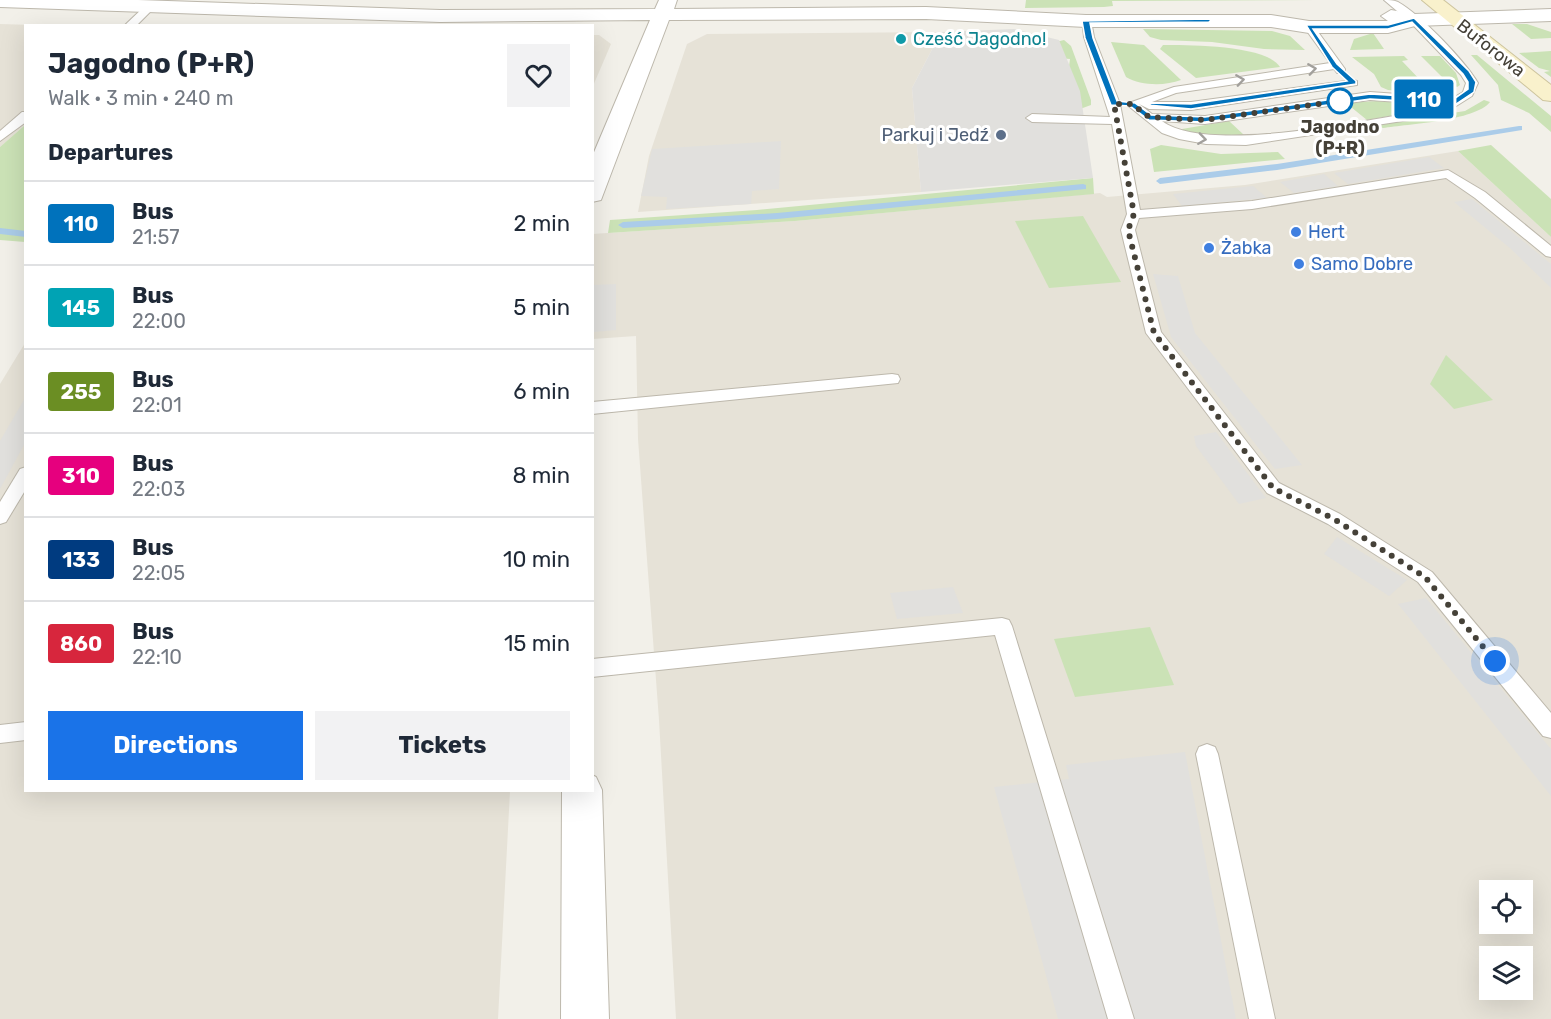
<!DOCTYPE html>
<html lang="en">
<head>
<meta charset="utf-8">
<style>
  body { margin:0; font-family:Rubik,sans-serif; background:#f2f2f3; color:#1f2937; height:100vh; display:flex; flex-direction:column; font-size:22px; white-space:nowrap }
  * { box-sizing:border-box; margin:0 }
  p { font-size:20px; color:#747a83 }
  .icon { flex:none; width:33px; height:33px; fill:none; stroke:currentColor; stroke-width:2; stroke-linecap:round; stroke-linejoin:round }
  .map { position:relative; flex:1; overflow:hidden }
  .side { position:absolute; left:24px; top:24px; width:570px; height:768px; display:flex; flex-direction:column; background:#fff; border-radius:0px; box-shadow:0 6px 24px #0002 }
  .side>* { flex:none }
  .badge { padding:0 12px; border-radius:4px; font-size:21px; line-height:39px }
  .buttons { position:absolute; left:1479px; top:880px; display:grid; gap:12px }
  .buttons a { display:grid; place-items:center; width:54px; height:54px; border-radius:0px; background:#fff; box-shadow:0 6px 24px #0002; font-size:30px }
  .you { position:absolute; width:30px; height:30px; margin:-15px; border:4px solid #fff; border-radius:50%; background:#1a73e8; box-shadow:0 0 0 9px #1a73e833 }
  .map>.badge { position:absolute; translate:-50% -50%; box-shadow:0 0 0 3px #fff }
  h2 { padding:0 24px; font-size:22px; line-height:54px }
  .round { display:grid; place-items:center; flex:none; width:63px; height:63px; border-radius:0px; background:#f2f2f3 }
  .summary { display:flex; align-items:center; justify-content:space-between; height:102px; padding:0 24px }
  h1 { font-size:28px; font-weight:700; line-height:45px }
  .primary-button { display:flex; gap:12px; margin-top:auto; padding:12px 24px }
  .primary-button a { flex:1; height:69px; border-radius:0px; background:#1a73e8; color:#fff; font-size:24px; font-weight:700; line-height:69px; text-align:center }
  .primary-button a+a { background:#f2f2f3; color:#1f2937 }
  ul { padding:0; list-style:none }
  li { display:flex; align-items:center; gap:18px; height:84px; padding:0 24px; border-top:2px solid #e0e1e3 }
  li div { flex:1 }
  li b { display:block; font-size:22px }
  li em { font-style:normal }
  li .badge { min-width:66px; font-weight:700; text-align:center }
  .map>svg:first-child { display:block }
</style>
</head>
<body>
<div class="map">
<svg width="1551" height="1019" viewBox="0 0 1551 1019">
  <rect width="100%" height="100%" fill="#f2f0e9"/>
  <!-- residential -->
  <g fill="#e6e2d7" fill-rule="evenodd">
    <path d="M0 24 33 25 26 26 25 125 0 147Z"/>
    <path d="M941 32 912 88 921 192 638 212 649 156 687 44 707 34Z"/>
    <path d="M593 35H599L611 44 593 86Z"/>
    <path d="M1458 151 1551 237V1019H676L659 720 638 439 636 336 593 339 592 234 795 221 1100 193 1107 197 1245 185ZM1490 891H1522V924H1490ZM1490 957H1522V990H1490Z"/>
    <path d="M25 343 26 790 510 791 498 1019H0V384Z"/>
  </g>
  <!-- green -->
  <g fill="#cbe2b6">
    <path d="M1026 0H1317L1112 1 1113 6 1104 7 1025 8Z"/>
    <path d="M1512 24H1527L1551 32V38L1531 39Z"/>
    <path d="M1143 29 1272 31 1290 36 1305 50 1264 49 1212 42 1161 40 1150 37Z"/>
    <path d="M1373 33 1384 49 1350 50 1354 39Z"/>
    <path d="M1064 40 1071 46 1091 100V105L1080 109 1067 82 1070 59 1058 58 1052 43Z"/>
    <path d="M1111 42 1144 45 1181 80C1165 86 1141 86 1126 77Z"/>
    <path d="M1163 45C1189 45 1267 45 1280 67L1196 78 1160 49Z"/>
    <path d="M1551 51V77L1544 72 1550 71 1539 68 1519 53Z"/>
    <path d="M1471 55H1477L1551 116V132L1529 113 1501 100 1498 85Z"/>
    <path d="M1404 56 1408 60 1402 61 1423 83H1437L1451 91 1428 93 1388 90 1381 87 1374 74 1352 57Z"/>
    <path d="M1421 56H1440L1456 73 1460 85 1457 87 1446 81Z"/>
    <path d="M1484 100 1490 102C1475 121 1408 124 1383 128L1375 125 1465 111Z"/>
    <path d="M1377 101 1431 106 1435 108 1367 120 1346 103Z"/>
    <path d="M1229 121 1244 135 1220 136 1185 132 1182 129Z"/>
    <path d="M25 125V242L0 240V147Z"/>
    <path d="M1161 145 1221 154 1278 152 1285 159 1154 172 1150 149Z"/>
    <path d="M1491 145 1551 199V237L1458 151Z"/>
    <path d="M1093 178 1094 194 795 221 608 233 610 220 757 210Z"/>
    <path d="M1083 216 1121 282 1049 288 1015 221Z"/>
    <path d="M1446 355 1493 400 1454 409 1430 384Z"/>
    <path d="M1150 627 1174 685 1075 697 1054 639Z"/>
  </g>
  <!-- parking -->
  <g fill="#e1e0dd">
    <path d="M1014 29 1059 40 1080 91 1093 178 921 192 912 88 941 32Z"/>
    <path d="M781 141 779 189 752 191 751 204 666 209 667 197 641 196 652 149Z"/>
    <path d="M1429 157 1444 168 1348 184 1334 173Z"/>
    <path d="M1324 174 1338 186 1294 193 1280 182Z"/>
    <path d="M1253 186 1267 198 1182 206 1173 194Z"/>
    <path d="M1472 199 1551 264V288L1511 249 1454 202Z"/>
    <path d="M1153 274 1178 276 1195 333 1302 465 1275 469 1171 337Z"/>
    <path d="M616 284V330L594 332 593 285Z"/>
    <path d="M25 398V443L0 489V441Z"/>
    <path d="M1216 432 1266 498 1239 504 1196 446 1194 436Z"/>
    <path d="M1337 537 1407 580 1389 596 1324 554Z"/>
    <path d="M953 587 963 613 897 619 890 593Z"/>
    <path d="M1426 598 1551 749V796L1398 604Z"/>
    <path d="M1185 752 1236 1019H1058L994 787 1069 779 1066 765Z"/>
  </g>
  <g fill="none" stroke-linecap="round" stroke-linejoin="round">
    <!-- stream -->
    <g fill="#abcce9" fill-rule="evenodd">
      <path d="M1519 126H1522V130L1277 170 1160 184 1156 181 1160 178 1277 164Z"/>
      <path d="M1083 184 1086 185V189L777 219 623 228 618 225 623 222 777 213Z"/>
      <path d="M0 228 26 231V237L0 234Z"/>
    </g>
    <!-- lane casing -->
    <g stroke="#bdb8ac" stroke-width="2">
      <g id="lane">
        <path d="M1384 0C1389 0 1393 0 1398 2 1421 15 1464 60 1478 83L1472 96 1442 115 1246 145 1206 144 1179 139 1162 133 1126 104 1174 87 1330 63 1304 27 1309 24 1313 25 1345 69V73H1337L1334 69 1176 93 1152 102H1191L1353 80 1357 81V85L1191 110 1149 109 1139 104 1152 114 1205 116 1370 92 1453 98 1463 92 1466 83 1461 75 1410 22ZM1370 100 1442 105 1435 109C1375 118 1209 156 1162 121L1205 124Z"/>
        <path d="M146 5 155 7 136 26H124Z"/>
        <path d="M1082 19 1091 21 1094 37 1120 104 1140 210 1252 201 1448 170 1485 192 1551 246V257L1546 256 1475 198 1446 178 1252 209 1139 218 1135 230 1161 332 1279 483 1340 514 1432 572 1551 713V738L1543 736 1418 582 1328 524 1267 493 1146 333 1121 230 1127 214 1112 124 1032 122 1026 118 1032 114 1110 117 1084 37Z"/>
        <path d="M22 112H26V122L0 141V131Z"/>
        <path d="M892 374 898 375 900 379 898 383 592 414V402Z"/>
        <path d="M26 467V489L6 522 0 524V502L20 469Z"/>
        <path d="M1002 618 1009 620 1012 626 1134 1019H1108L995 635 592 677V659Z"/>
        <path d="M26 722V740L0 743V725Z"/>
        <path d="M1207 744 1215 747 1218 754 1275 1019H1249L1196 754 1199 747Z"/>
      </g>
    </g>
    <!-- street casing -->
    <g stroke="#bdb8ac" stroke-width="2">
      <g id="street">
        <path d="M0 0H138L440 10 655 9 659 0H677L674 9 926 7 1086 15H1271L1309 21H1388L1381 16 1391 10 1414 14 1551 9V21L1415 26 1388 33H1309L1271 27H1086L926 19 669 20 601 200 592 202V157L650 20 440 22 0 7Z"/>
        <path d="M592 775 596 777 602 790 609 1019H561L562 790H592Z"/>
      </g>
    </g>
    <!-- secondary casing -->
    <g stroke="#cdc49d" stroke-width="2">
      <path id="secondary" d="M1422 0H1443L1551 85V101L1543 100Z"/>
    </g>
    <!-- lane -->
    <use href="#lane" fill="#fff" fill-rule="evenodd"/>
    <!-- street -->
    <use href="#street" fill="#fff" fill-rule="evenodd"/>
    <!-- secondary -->
    <use href="#secondary" fill="#f9f1cc" fill-rule="evenodd"/>
  </g>
  <!-- one-way arrows -->
  <defs><path id="oneway-chevron" d="M-2-3.5L2.5 0L-2 3.5" fill="none" stroke-width="1.6" stroke-linecap="round" stroke-linejoin="round" transform="scale(1.5)"/></defs>
  <g stroke="#a2a09c">
    <use href="#oneway-chevron" transform="translate(1312 69) rotate(-8)"/>
    <use href="#oneway-chevron" transform="translate(1240 80) rotate(-8)"/>
    <use href="#oneway-chevron" transform="translate(1202 139) rotate(8)"/>
  </g>
  <!-- line -->
  <path fill="#0072bc" stroke="#fff" stroke-width="1.5" d="M1414 18 1469 71 1476 82 1474 92 1456 104 1370 99 1205 122 1149 120 1130 106 1111 105 1085 38 1082 21 1212 19 1209 22 1090 23 1093 38 1117 101 1135 103 1151 115 1205 117 1370 94 1454 99 1468 89V82L1463 74 1412 22 1388 29H1313L1337 64 1356 81V84L1191 109 1148 105 1152 103 1191 104 1347 81 1332 67 1306 25H1388Z"/>
  <g fill="none" stroke-linecap="round" stroke-linejoin="round">
    <!-- walk -->
    <path stroke="#454138" stroke-width="6" stroke-dasharray="0 10.8" d="M1340 101 1205 120 1149 117 1132 104H1114L1134 214 1128 230 1154 333 1273 488 1334 519 1425 577 1495 661"/>
  </g>
  <!-- markers -->
  <circle fill="#0f9aa8" stroke="#fff" stroke-width="2" cx="901" cy="39" r="6"/>
  <circle fill="#fff" stroke="#0072bc" stroke-width="3" cx="1340" cy="101" r="12"/>
  <circle fill="#5c6f8a" stroke="#fff" stroke-width="2" cx="1001" cy="135" r="6"/>
  <g fill="#3f7fe0" stroke="#fff" stroke-width="2">
    <circle cx="1296" cy="232" r="6"/>
    <circle cx="1209" cy="248" r="6"/>
    <circle cx="1299" cy="264" r="6"/>
  </g>
  <g text-anchor="middle" dominant-baseline="central" stroke-width="6" stroke-linejoin="round" paint-order="stroke">
    <!-- far-culture labels -->
    <g font-size="18" fill="#0d838f" stroke="#fff" text-anchor="start">
      <text x="913" y="39">Cześć Jagodno!</text>
    </g>
    <!-- far-street labels -->
    <g font-size="18" fill="#454138" stroke="#fff">
      <text transform="translate(1491 48) rotate(38)">Buforowa</text>
    </g>
    <!-- far-stop labels -->
    <g font-size="18" font-weight="bold" fill="#454138" stroke="#fff">
      <text x="1340" y="127">Jagodno<tspan x="1340" dy="21">(P+R)</tspan></text>
    </g>
    <!-- far-service labels -->
    <g font-size="18" fill="#4e5e75" stroke="#fff" text-anchor="end">
      <text x="989" y="135">Parkuj i Jedź</text>
    </g>
    <!-- far-shop labels -->
    <g font-size="18" fill="#366cbe" stroke="#fff" text-anchor="start">
      <text x="1308" y="232">Hert</text>
      <text x="1221" y="248">Żabka</text>
      <text x="1311" y="264">Samo Dobre</text>
    </g>
  </g>
</svg>
<div class="buttons">
<a><svg class="icon" aria-label="locate" viewBox="0 0 24 24"><circle cx="12" cy="12" r="6"/><path d="M12 2v4M12 18v4M2 12h4M18 12h4"/></svg></a>
<a><svg class="icon" aria-label="layers" viewBox="0 0 24 24"><path d="M12 4l9 5-9 5-9-5zM3 14l9 5 9-5"/></svg></a>
</div>
<div class="you" style="left:1495px;top:661px"></div>
<b class="badge" style="left:1424px;top:99px;background:#0072bc;color:#fff">110</b>
<section class="side">
<div class="summary"><div><h1>Jagodno (P+R)</h1><p>Walk · 3 min · 240 m</p></div><a class="round"><svg class="icon" aria-label="heart" viewBox="0 0 24 24"><path d="M12 20l-8-8c-3-5 5-10 8-4 3-6 11-1 8 4z"/></svg></a></div>
<h2>Departures</h2>
<ul>
<li><span class="badge" style="background:#0072bc;color:#fff">110</span><div><b>Bus</b><p>21:57</p></div><em>2 min</em></li>
<li><span class="badge" style="background:#00a3b4;color:#fff">145</span><div><b>Bus</b><p>22:00</p></div><em>5 min</em></li>
<li><span class="badge" style="background:#6b8e23;color:#fff">255</span><div><b>Bus</b><p>22:01</p></div><em>6 min</em></li>
<li><span class="badge" style="background:#e6007e;color:#fff">310</span><div><b>Bus</b><p>22:03</p></div><em>8 min</em></li>
<li><span class="badge" style="background:#003b80;color:#fff">133</span><div><b>Bus</b><p>22:05</p></div><em>10 min</em></li>
<li><span class="badge" style="background:#d7263d;color:#fff">860</span><div><b>Bus</b><p>22:10</p></div><em>15 min</em></li>
</ul>
<div class="primary-button"><a>Directions</a><a>Tickets</a></div>
</section>
</div>
</body>
</html>
